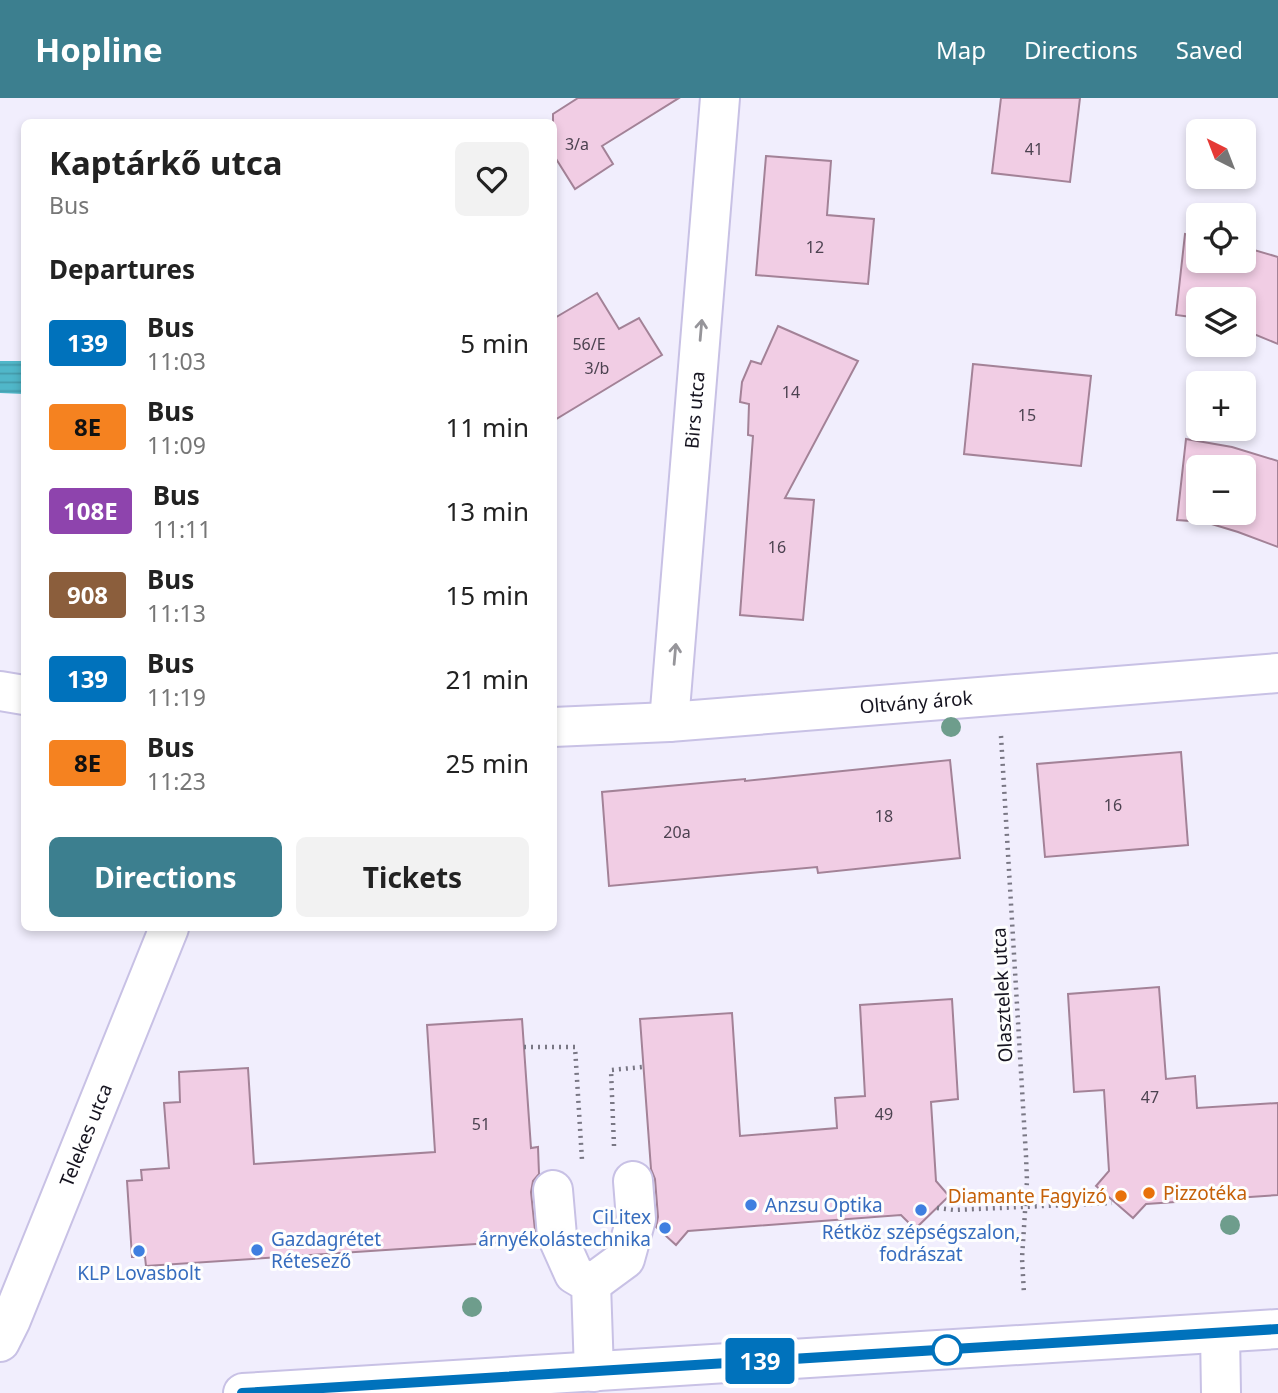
<!DOCTYPE html>
<html lang="en">
<head>
<meta charset="utf-8">
<style>
  body { margin:0; font-family:"Noto Sans",sans-serif; background:#f2f2f2; color:#222; height:100vh; display:flex; flex-direction:column; font-size:26px; white-space:nowrap }
  * { box-sizing:border-box; margin:0 }
  p { font-size:23px; color:#767676 }
  .icon { flex:none; width:38px; height:38px; fill:none; stroke:currentColor; stroke-width:2; stroke-linecap:round; stroke-linejoin:round }
  .map { position:relative; flex:1; overflow:hidden }
  .details { position:absolute; left:21px; top:21px; width:536px; height:812px; display:flex; flex-direction:column; background:#fff; border-radius:10px; box-shadow:0 4px 10px #0003 }
  .details>* { flex:none }
  .badge { padding:0 14px; border-radius:5px; font-size:24px; line-height:46px }
  .needle { width:46px; rotate:318deg }
  .fabs { position:absolute; left:1186px; top:21px; display:grid; gap:14px }
  .fabs a { display:grid; place-items:center; width:70px; height:70px; border-radius:10px; background:#fff; box-shadow:0 4px 10px #0003; font-size:35px }
  .map>.badge { position:absolute; translate:-50% -50%; box-shadow:0 0 0 4px #fff }
  h2 { padding:0 28px; font-size:26px; line-height:63px }
  .round { display:grid; place-items:center; flex:none; width:74px; height:74px; border-radius:10px; background:#f2f2f2 }
  .head { display:flex; align-items:center; justify-content:space-between; height:119px; padding:0 28px }
  h1 { font-size:33px; font-weight:700; line-height:52px }
  .action { display:flex; gap:14px; margin-top:auto; padding:14px 28px }
  .action a { flex:1; height:80px; border-radius:10px; background:#3c7f8f; color:#fff; font-size:28px; font-weight:700; line-height:80px; text-align:center }
  .action a+a { background:#f2f2f2; color:#222 }
  ul { padding:0; list-style:none }
  li { display:flex; align-items:center; gap:21px; height:84px; padding:0 28px }
  li div { flex:1 }
  li b { display:block; font-size:26px }
  li em { font-style:normal }
  li .badge { min-width:77px; font-weight:700; text-align:center }
  header { display:flex; align-items:center; gap:42px; box-sizing:border-box; height:98px; padding:0 35px; background:#3c7f8f; color:#fff }
  header strong { font-size:33px }
  nav { display:flex; gap:38px; margin-inline-start:auto; font-size:24px }
  .map>svg:first-child { display:block }
</style>
</head>
<body>
<header>
<strong>Hopline</strong>
<nav><a>Map</a><a>Directions</a><a>Saved</a></nav>
</header>
<div class="map">
<svg width="1278" height="1295" viewBox="0 0 1278 1295">
  <defs>
    <pattern id="water-rules" width="6" height="5" patternUnits="userSpaceOnUse" patternTransform="scale(1.75)"><rect width="6" height="5" fill="#50b7c9"/><path d="M0 2.5h6" fill="none" stroke="#459cac"/></pattern>
  </defs>
  <rect width="100%" height="100%" fill="#f1eefd"/>
  <!-- water -->
  <path fill="url(#water-rules)" d="M0 263H24V296L0 295Z"/>
  <!-- building -->
  <g fill="#f1cde4" stroke="#a38297" stroke-width="2" fill-rule="evenodd">
    <path d="M578 0H679L602 48 613 66 575 91 553 56V16Z"/>
    <path d="M1001 0H1080L1070 84 992 75Z"/>
    <path d="M766 58 831 63 827 117 874 121 868 186 756 177Z"/>
    <path d="M1185 136 1199 139V163H1244V149L1278 159V246L1244 232V201H1199V220L1176 217Z"/>
    <path d="M597 195 619 231 639 220 662 257 553 323V221Z"/>
    <path d="M778 228 858 263 785 400 814 402 803 522 740 517 753 338 748 337 749 306 740 304 742 284 751 263 761 266Z"/>
    <path d="M973 266 1091 278 1081 368 964 356Z"/>
    <path d="M1186 341 1232 349 1278 363V449L1238 434 1205 424 1177 422ZM1199 369H1244V415H1199Z"/>
    <path d="M1181 654 1188 747 1045 759 1037 666Z"/>
    <path d="M950 662 960 760 818 775 817 769 609 788 602 694 745 681V683Z"/>
    <path d="M1159 889 1166 981 1195 978 1197 1010 1278 1005V1097L1146 1106 1133 1120 1096 1088 1109 1073 1104 992 1074 994 1068 896Z"/>
    <path d="M952 901 958 1001 931 1004 936 1083 949 1098 915 1131 901 1117 688 1133 676 1147 656 1129 658 1119 655 1081 651 1071 640 921 732 915 740 1038 837 1030 835 1000 865 998 860 907Z"/>
    <path d="M522 921 531 1050 538 1049 539 1076 533 1083 531 1094 536 1142 146 1168 145 1159H132L127 1083 142 1082 141 1072 169 1070 164 1005 180 1004 179 974 248 970 254 1066 435 1054 427 927Z"/>
  </g>
  <g fill="none" stroke-linecap="round" stroke-linejoin="round">
    <!-- minor casing -->
    <g stroke="#c8c1e5" stroke-width="42">
      <g id="minor">
        <path d="M0 593 24 597"/>
        <path id="s1" d="M669 624 720 0"/>
        <path id="s2" d="M553 629 669 624 1278 575"/>
        <path d="M553 1092 557 1138 574 1176 591 1186 594 1274"/>
        <path d="M591 1186 625 1161 636 1121 633 1083"/>
        <path d="M1220 1235 1221 1295"/>
        <path id="s3" d="M0 1244 11 1222 169 830"/>
        <path d="M243 1295 1278 1231"/>
      </g>
    </g>
    <!-- path -->
    <g stroke="#797784" stroke-width="4.5" stroke-dasharray="2 5" stroke-linecap="butt">
      <path d="M1001 638 1026 1058 1027 1083 1022 1160 1024 1196"/>
      <path d="M524 949H575L582 1062"/>
      <path d="M614 1048 611 972 643 969"/>
      <path d="M937 1110 954 1112 1112 1105"/>
    </g>
    <!-- minor -->
    <use href="#minor" stroke="#fff" stroke-width="38"/>
  </g>
  <!-- trees -->
  <g fill="#6e9d8c">
    <circle cx="951" cy="629" r="10"/>
    <circle cx="1230" cy="1127" r="10"/>
    <circle cx="472" cy="1209" r="10"/>
  </g>
  <!-- one-way arrows -->
  <defs><path id="oneway-shaft" d="M-6 0H5M1.5-3L5.5 0L1.5 3" fill="none" stroke-width="1.6" stroke-linecap="round" stroke-linejoin="round" transform="scale(1.75)"/></defs>
  <g stroke="#96959a">
    <use href="#oneway-shaft" transform="translate(701 232) rotate(-85)"/>
    <use href="#oneway-shaft" transform="translate(675 556) rotate(-85)"/>
  </g>
  <g fill="none" stroke-linecap="round" stroke-linejoin="round">
    <!-- line casing -->
    <g stroke="#fff" stroke-width="16">
      <path id="line" d="M242 1295 1278 1231"/>
    </g>
    <!-- line -->
    <use href="#line" stroke="#0072bc" stroke-width="10"/>
  </g>
  <!-- markers -->
  <g fill="#e8710a" stroke="#fefefe" stroke-width="2.5">
    <circle cx="1149" cy="1095" r="7"/>
    <circle cx="1121" cy="1098" r="7"/>
  </g>
  <g fill="#3f7fe0" stroke="#fefefe" stroke-width="2.5">
    <circle cx="751" cy="1107" r="7"/>
    <circle cx="921" cy="1112" r="7"/>
    <circle cx="665" cy="1130" r="7"/>
    <circle cx="257" cy="1152" r="7"/>
    <circle cx="139" cy="1153" r="7"/>
  </g>
  <circle fill="#fff" stroke="#0072bc" stroke-width="3.5" cx="947" cy="1252" r="14"/>
  <g text-anchor="middle" dominant-baseline="central" stroke-width="6" stroke-linejoin="round" paint-order="stroke">
    <!-- number labels -->
    <g font-size="16" fill="#4c4250">
      <text x="577" y="46">3/a</text>
      <text x="1034" y="51">41</text>
      <text x="815" y="149">12</text>
      <text x="589" y="246">56/E</text>
      <text x="597" y="270">3/b</text>
      <text x="791" y="294">14</text>
      <text x="1027" y="317">15</text>
      <text x="777" y="449">16</text>
      <text x="1113" y="707">16</text>
      <text x="884" y="718">18</text>
      <text x="677" y="734">20a</text>
      <text x="1150" y="999">47</text>
      <text x="884" y="1016">49</text>
      <text x="481" y="1026">51</text>
    </g>
    <!-- street labels -->
    <g font-size="19" fill="#15131f" stroke="#fefefe">
      <text stroke="none"><textPath href="#s1" startOffset="313">Birs utca</textPath></text>
      <text stroke="none"><textPath href="#s2" startOffset="364">Oltvány árok</textPath></text>
      <text transform="translate(1002 897) rotate(-93)">Olasztelek utca</text>
      <text stroke="none"><textPath href="#s3" startOffset="224">Telekes utca</textPath></text>
    </g>
    <!-- food labels -->
    <g font-size="19" fill="#c56008" stroke="#fefefe" text-anchor="start">
      <text x="1163" y="1095">Pizzotéka</text>
      <text x="1107" y="1098" text-anchor="end">Diamante Fagyizó</text>
    </g>
    <!-- shop labels -->
    <g font-size="19" fill="#366cbe" stroke="#fefefe" text-anchor="start">
      <text x="765" y="1107">Anzsu Optika</text>
      <text x="651" y="1119" text-anchor="end">CiLitex<tspan x="651" dy="22">árnyékolástechnika</tspan></text>
      <text x="921" y="1134" text-anchor="middle">Rétköz szépségszalon,<tspan x="921" dy="22">fodrászat</tspan></text>
      <text x="271" y="1141">Gazdagrétet<tspan x="271" dy="22">Rétesező</tspan></text>
      <text x="139" y="1175" text-anchor="middle">KLP Lovasbolt</text>
    </g>
  </g>
</svg>
<div class="fabs">
<a><svg class="needle" viewBox="-14 -14 28 28"><path d="M0-13l5 13h-10z" fill="#e53935"/><path d="M0 13l5-13h-10z" fill="#767676"/></svg></a>
<a><svg class="icon" aria-label="locate" viewBox="0 0 24 24"><circle cx="12" cy="12" r="6"/><path d="M12 2v4M12 18v4M2 12h4M18 12h4"/></svg></a>
<a><svg class="icon" aria-label="layers" viewBox="0 0 24 24"><path d="M12 4l9 5-9 5-9-5zM3 14l9 5 9-5"/></svg></a>
<a>+</a>
<a>−</a>
</div>
<b class="badge" style="left:760px;top:1263px;background:#0072bc;color:#fff">139</b>
<section class="details">
<div class="head"><div><h1>Kaptárkő utca</h1><p>Bus</p></div><a class="round"><svg class="icon" aria-label="heart" viewBox="0 0 24 24"><path d="M12 20l-8-8c-3-5 5-10 8-4 3-6 11-1 8 4z"/></svg></a></div>
<h2>Departures</h2>
<ul>
<li><span class="badge" style="background:#0072bc;color:#fff">139</span><div><b>Bus</b><p>11:03</p></div><em>5 min</em></li>
<li><span class="badge" style="background:#f58220;color:#111">8E</span><div><b>Bus</b><p>11:09</p></div><em>11 min</em></li>
<li><span class="badge" style="background:#8e44ad;color:#fff">108E</span><div><b>Bus</b><p>11:11</p></div><em>13 min</em></li>
<li><span class="badge" style="background:#8b5e3c;color:#fff">908</span><div><b>Bus</b><p>11:13</p></div><em>15 min</em></li>
<li><span class="badge" style="background:#0072bc;color:#fff">139</span><div><b>Bus</b><p>11:19</p></div><em>21 min</em></li>
<li><span class="badge" style="background:#f58220;color:#111">8E</span><div><b>Bus</b><p>11:23</p></div><em>25 min</em></li>
</ul>
<div class="action"><a>Directions</a><a>Tickets</a></div>
</section>
</div>
</body>
</html>
